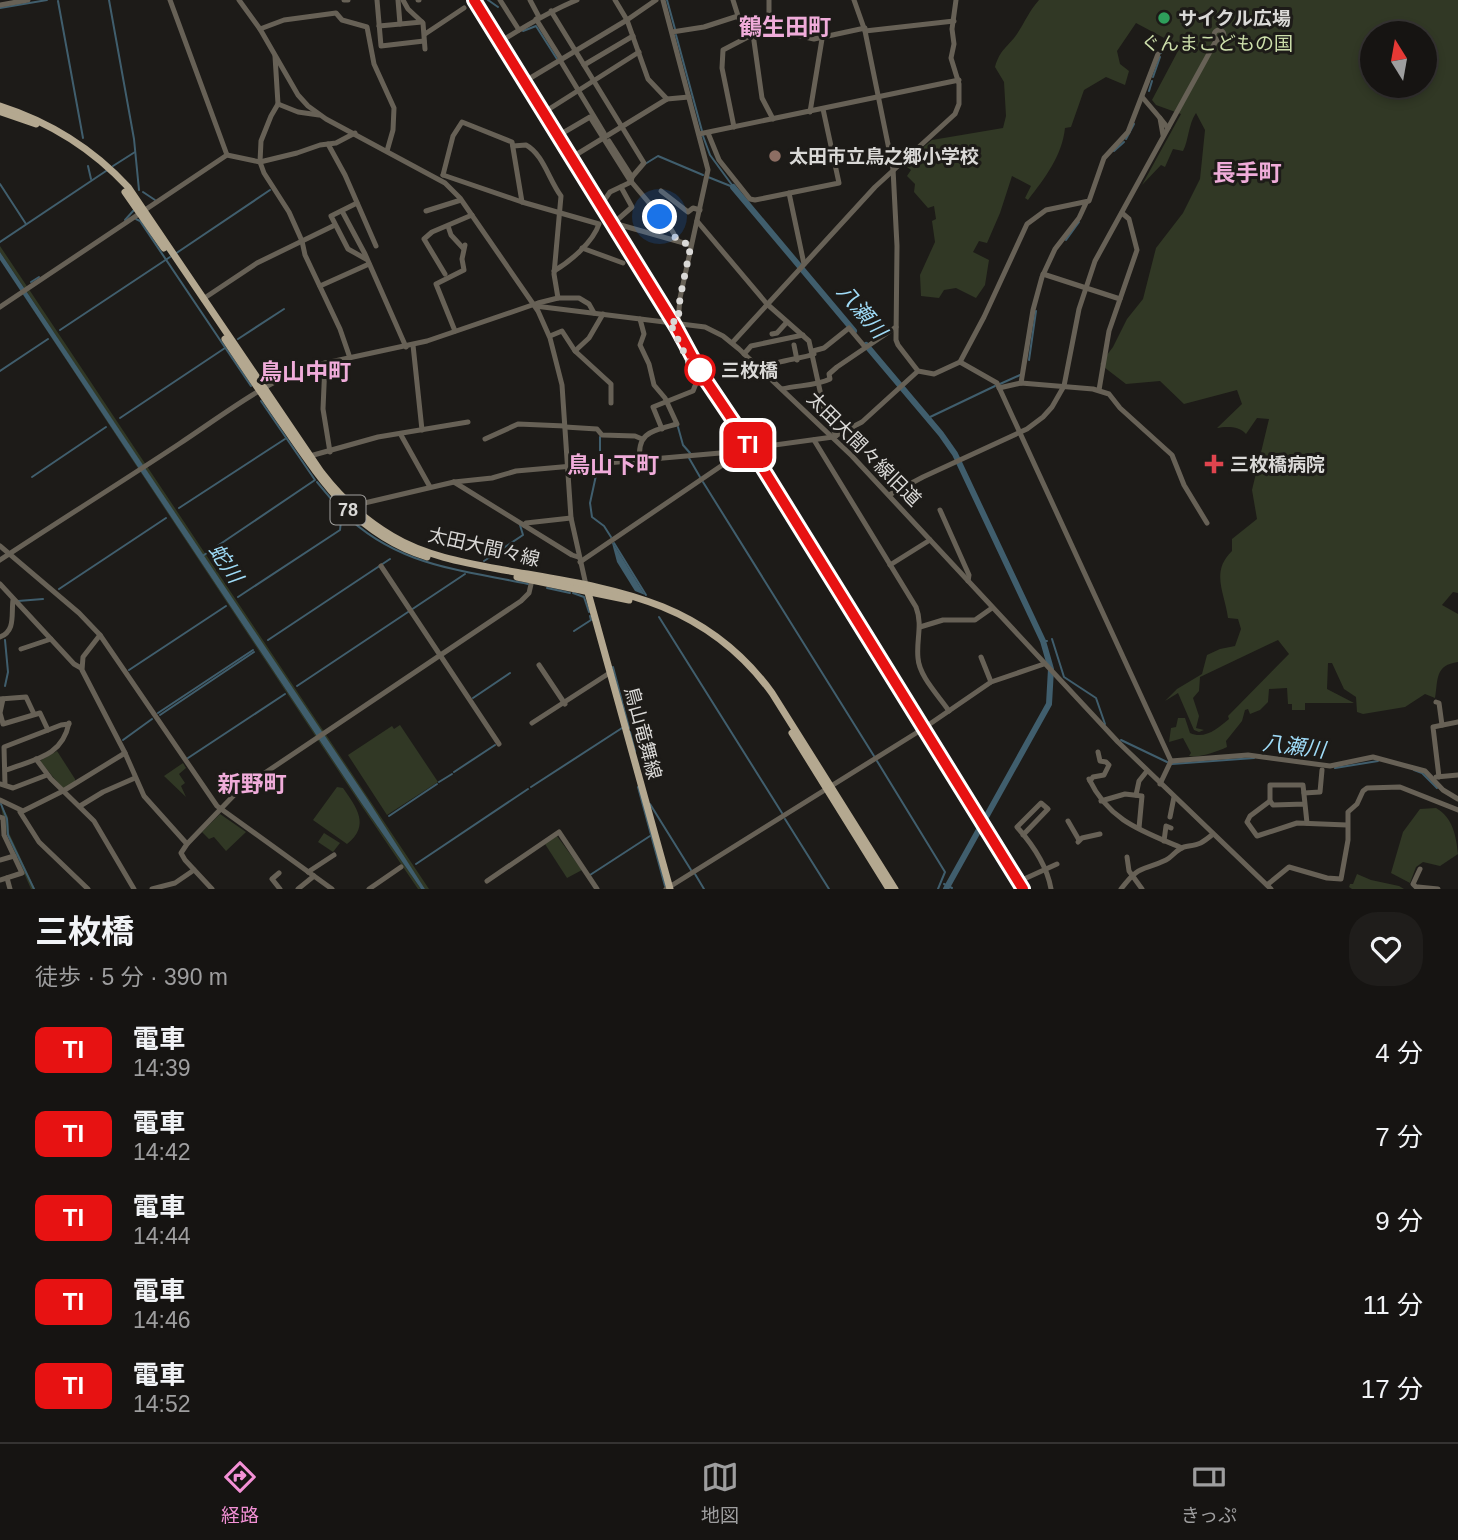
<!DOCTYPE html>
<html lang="ja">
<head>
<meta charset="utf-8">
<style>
  body { margin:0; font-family:Helvetica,"Noto Sans JP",sans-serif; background:#1f1d1b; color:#f1f3f6; height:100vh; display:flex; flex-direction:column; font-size:26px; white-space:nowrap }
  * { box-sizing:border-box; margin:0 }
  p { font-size:23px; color:#9e9e9f }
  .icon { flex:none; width:38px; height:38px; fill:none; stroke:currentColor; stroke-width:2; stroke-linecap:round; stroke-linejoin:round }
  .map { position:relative; height:889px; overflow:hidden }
  .drawer { display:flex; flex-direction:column; background:#161412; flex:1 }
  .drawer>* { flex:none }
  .badge { padding:0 14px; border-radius:10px; font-size:24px; line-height:46px }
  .needle { width:46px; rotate:349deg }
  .tools { position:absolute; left:1360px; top:21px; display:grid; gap:14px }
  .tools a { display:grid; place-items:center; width:77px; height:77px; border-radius:50%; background:#161412; box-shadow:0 4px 10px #0003,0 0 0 2px #353332; font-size:35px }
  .you { position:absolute; width:35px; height:35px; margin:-18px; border:5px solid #fff; border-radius:50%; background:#1a73e8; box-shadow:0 0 0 10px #1a73e833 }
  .map>.badge { position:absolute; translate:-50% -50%; box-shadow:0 0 0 4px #fff }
  .round { display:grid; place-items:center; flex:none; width:74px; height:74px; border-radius:28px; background:#1f1d1b }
  .summary { display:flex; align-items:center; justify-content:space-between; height:119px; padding:0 35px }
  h1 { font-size:33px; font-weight:700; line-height:52px }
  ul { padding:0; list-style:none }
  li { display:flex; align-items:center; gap:21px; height:84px; padding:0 35px }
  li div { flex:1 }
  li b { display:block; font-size:26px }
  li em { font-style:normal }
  li .badge { min-width:77px; font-weight:700; text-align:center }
  .tabs { display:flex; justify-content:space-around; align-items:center; height:98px; border-top:2px solid #353332; background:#161412; font-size:19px; color:#9e9e9f }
  .tabs a { display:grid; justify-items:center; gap:4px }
  .tabs .selected { color:#f391d6 }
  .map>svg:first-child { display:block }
</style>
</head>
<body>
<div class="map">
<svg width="1458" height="889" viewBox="0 0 1458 889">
  <rect width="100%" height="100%" fill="#1d1b18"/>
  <!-- green -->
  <g fill="#313825" fill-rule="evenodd">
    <path d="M1039 0H1458V593L1453 592 1442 605 1458 614V662C1435 665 1438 679 1435 698L1425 694 1405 707 1363 714 1357 712 1356 697 1344 689 1332 663H1328L1327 689 1354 703H1305V710H1292V704H1288L1287 688 1269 689 1268 702 1260 710 1250 714 1248 709 1245 710 1242 721 1226 741 1227 747C1216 752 1200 758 1189 756L1191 753 1183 738 1169 742 1171 728 1176 727 1178 718H1185L1190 733C1205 740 1218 728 1229 719L1228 716 1289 654 1278 640 1200 677 1199 691 1193 698 1199 716 1196 728 1204 730 1199 732 1194 730 1178 693 1165 701 1177 689 1202 674 1207 655 1220 649 1235 646 1241 629 1238 619 1228 618C1225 593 1210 572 1232 551V539L1257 519 1252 490 1269 419 1257 418 1246 434C1240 426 1226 426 1217 428L1242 404 1237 390 1184 404 1160 381 1126 384 1100 364 1113 347 1127 319 1143 299 1156 248 1183 213 1200 179 1205 130 1196 113C1188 125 1189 139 1183 151L1173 149 1165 167 1161 165 1142 185 1181 114 1156 105 1152 100 1178 51 1167 43 1169 38 1166 39 1136 23 1117 51 1120 64 1129 71 1125 85 1106 77 1084 90 1071 127 1065 128C1062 156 1045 178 1028 200L1025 198 1031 186 1012 176 1000 213 987 243 979 241 973 252 989 260 985 285 976 298 956 288 944 290 939 298 921 296 920 275 935 242 932 221 936 219 934 206 928 208 914 192 915 184 907 176 911 170 903 164 932 140 1003 128 1006 116 1004 82 995 67C1000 49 1008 47 1017 34 1025 22 1029 11 1039 0ZM1372 33H1424V86H1372Z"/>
    <path d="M0 246C143 460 288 678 429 889H425L19 280 0 252Z"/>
    <path d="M0 260 362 804 421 889H418L361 805Z"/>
    <path d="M400 725 438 782 387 815 348 755 392 726 394 729Z"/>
    <path d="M57 751 75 779V782L63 789 40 761Z"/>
    <path d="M183 763 186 768 179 774 185 783 181 786 186 797 164 776Z"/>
    <path d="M337 787 343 788C356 807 371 825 347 844L313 820Z"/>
    <path d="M0 802 8 817 9 833 35 889H31L7 835Z"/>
    <path d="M1436 808C1453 818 1456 835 1458 854L1440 866 1423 862 1416 867 1410 883 1391 873 1403 832 1420 809Z"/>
    <path d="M220 814 246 832 226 851 214 837 209 839 202 832Z"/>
    <path d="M324 833 340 843 333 852 318 842Z"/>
    <path d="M557 836 582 870 567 878 545 844Z"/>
    <path d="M1357 874 1371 880 1399 886 1404 889H1352L1349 887 1350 884H1353Z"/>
  </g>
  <!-- water -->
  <g fill="#405e6d">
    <path d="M0 252 368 800 425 889H421L362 804 0 260Z"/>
    <path d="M612 543H613L645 595 635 591 617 562Z"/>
  </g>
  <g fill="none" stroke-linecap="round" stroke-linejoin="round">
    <!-- stream -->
    <g stroke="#405e6d" stroke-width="2">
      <path d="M109 0 134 139 139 190"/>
      <path d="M488 0 498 7"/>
      <path d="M667 0 675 29"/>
      <path d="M58 1 83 138"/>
      <path d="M0 8 47 0"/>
      <path d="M523 31 536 26 557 59"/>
      <path d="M676 35 702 131"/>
      <path d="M1161 53 1168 38"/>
      <path d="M1153 77 1160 57"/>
      <path d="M1149 91 1152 81"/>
      <path d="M703 136 710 155 732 185"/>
      <path d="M1126 139 1134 124"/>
      <path d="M1114 151 1124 142"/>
      <path d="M645 164 658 156 703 175"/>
      <path d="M88 166 91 179"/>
      <path d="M113 166 135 152"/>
      <path d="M708 177 733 187"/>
      <path d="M0 184 26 224"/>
      <path d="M143 192 155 200"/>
      <path d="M136 219 140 221 251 386"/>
      <path d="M125 220 134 210"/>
      <path d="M1066 240 1079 222"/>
      <path d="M0 242 106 171"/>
      <path d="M175 254 270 190"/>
      <path d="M31 282 39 277"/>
      <path d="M60 330 170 257"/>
      <path d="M238 339 284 309"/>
      <path d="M1029 360 1036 311"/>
      <path d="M0 371 48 339"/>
      <path d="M1000 384 1020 375"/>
      <path d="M120 418 225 348"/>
      <path d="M928 418 995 386"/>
      <path d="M678 427 683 445 690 453"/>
      <path d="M600 437V457L590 503 592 517 604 526 611 537"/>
      <path d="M689 458 700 477"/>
      <path d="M32 477 106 427"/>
      <path d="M703 482 874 756"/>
      <path d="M179 508 285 439"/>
      <path d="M342 512C397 566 457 569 528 584"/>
      <path d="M614 543 646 595"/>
      <path d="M201 557 315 480 261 401"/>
      <path d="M484 561 523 535 520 525"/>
      <path d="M547 588 570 593"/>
      <path d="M59 589 166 518"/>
      <path d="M573 593 584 597 589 612"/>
      <path d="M238 597 340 530 342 512 317 482"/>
      <path d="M18 601 43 599"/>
      <path d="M659 617 782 813"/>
      <path d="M574 631 591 620 590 616"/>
      <path d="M1052 639 1064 677 1096 698 1105 724"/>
      <path d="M5 640 8 672 5 686"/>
      <path d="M268 640 390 559"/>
      <path d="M1043 641H1047"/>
      <path d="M613 667 629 728"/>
      <path d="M129 670 226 606"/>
      <path d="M297 686 465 574"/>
      <path d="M473 698 510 673"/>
      <path d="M158 713 253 650"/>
      <path d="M160 715 254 652"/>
      <path d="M630 732 635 751"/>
      <path d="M123 740 152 719"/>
      <path d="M1121 740 1167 762"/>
      <path d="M188 758 285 694"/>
      <path d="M877 761 945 872 938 889"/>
      <path d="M1172 764 1254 758"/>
      <path d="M1335 768 1378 761"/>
      <path d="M1414 770 1422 773 1437 788"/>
      <path d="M454 772 495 745"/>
      <path d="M439 782 452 774"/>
      <path d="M531 787 622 728"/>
      <path d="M638 787 665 886"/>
      <path d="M1 804 7 819 8 835 34 889"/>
      <path d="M650 804 691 870"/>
      <path d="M389 816 437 784"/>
      <path d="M785 819 829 889"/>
      <path d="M416 864 528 789"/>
      <path d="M695 874 704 889"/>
      <path d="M590 875 650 836"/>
      <path d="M944 884 952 888"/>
    </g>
    <!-- river -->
    <g stroke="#405e6d" stroke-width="6">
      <path d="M733 187 854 331"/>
      <path d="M866 345 941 434 955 454 1043 641 1051 669 1049 704 946 889"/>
    </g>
    <!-- minor -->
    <g stroke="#676156" stroke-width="5">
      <path d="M170 0 227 155"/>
      <path d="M239 0 260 29 298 95 308 106 326 119 445 183 460 198 538 311 550 338 562 385 571 518 586 585"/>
      <path d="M344 0H348"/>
      <path d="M377 0 381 46 424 41"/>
      <path d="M398 0 400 24"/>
      <path d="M403 0 408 9 423 23 425 49"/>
      <path d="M418 0H419"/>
      <path d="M500 0 519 30"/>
      <path d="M530 0 539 17"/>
      <path d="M615 0 627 20 648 79 667 99"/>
      <path d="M663 0 708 170 680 298 678 322"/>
      <path d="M733 0 739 19 747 24 753 34 762 98 773 119"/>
      <path d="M769 0V26L773 30 814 39 865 28"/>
      <path d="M854 0 865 31 893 169 897 246 896 340 898 345 918 371 934 374 960 362 997 383 1171 761"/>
      <path d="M0 5 28 0"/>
      <path d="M551 11 644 163 632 177 631 182 610 192 603 202 503 40C527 25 550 11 577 0"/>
      <path d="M536 19 561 59"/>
      <path d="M379 26 422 22"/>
      <path d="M260 29 284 20 336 13 342 20 367 27 374 64 394 108 393 130 387 151"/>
      <circle cx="1219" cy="35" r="5"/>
      <path d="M865 31 954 21"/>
      <path d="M672 32 704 27 738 16"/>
      <path d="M425 34 464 8"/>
      <path d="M275 56 278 104 271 116 261 141 260 162 264 173 289 212 302 241 305 255 340 329 350 358"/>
      <path d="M560 60 604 133"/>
      <path d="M584 65 633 36"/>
      <path d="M527 80 627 20 656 0"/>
      <path d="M1143 98 1160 118"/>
      <path d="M278 104 298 112 319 115"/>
      <path d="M546 111 639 52"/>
      <path d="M810 112 822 39"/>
      <path d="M734 127 722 68 723 50 769 26"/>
      <path d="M708 133 719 160 750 199 755 200 839 183 823 109"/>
      <path d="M561 134 590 117 629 179 671 229 678 241"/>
      <path d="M699 134 959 80"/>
      <path d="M1163 135 1160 118 1168 128"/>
      <path d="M609 141 632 177"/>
      <path d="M328 144 345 175 376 246"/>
      <path d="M513 146 526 145C543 154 549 180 561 196L554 274 558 298"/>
      <path d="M574 156 667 99 689 97"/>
      <path d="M443 175 522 202 599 224C593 242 571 261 554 271"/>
      <path d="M443 175 453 136 462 122 512 142 522 202"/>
      <path d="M621 187 632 207 616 221 617 224 691 245"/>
      <path d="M661 191 688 212 693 208 700 210"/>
      <path d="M789 193 804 264"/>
      <path d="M357 203 331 216 348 249 366 259"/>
      <path d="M342 211 365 254 406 347"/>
      <path d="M426 211 461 200"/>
      <path d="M697 221 767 304 809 341 824 409 836 436"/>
      <path d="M448 226 451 235 463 248"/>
      <path d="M582 248 623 263"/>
      <path d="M445 274 424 239 432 232 472 215"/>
      <path d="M1043 274 1120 299"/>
      <path d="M320 286 369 264"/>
      <path d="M203 299 257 263 335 225"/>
      <path d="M535 306 705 327 723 336 739 349 852 456 1118 742 1271 889"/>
      <path d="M0 307 227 155 260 162 297 153 320 145 336 143 355 133"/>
      <path d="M603 314 589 338 575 351 611 384V403"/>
      <path d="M640 319 644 334 640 345 649 364 654 385 665 398 677 424C652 431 636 432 640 462"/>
      <path d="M455 331 436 284 464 270 462 259 465 245"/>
      <path d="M772 334 777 333 787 322"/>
      <path d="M550 336 562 331 575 351"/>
      <path d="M732 343 875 187 955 114 959 104V84L951 58 954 44 952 29 956 0"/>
      <path d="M413 345 422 430"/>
      <path d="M794 345 797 360"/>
      <path d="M813 351 824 348 849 328 865 347"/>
      <path d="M744 354 751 346 803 335"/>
      <path d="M960 362 984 317 1027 224 1046 210 1089 201 1104 158 1128 132 1158 54"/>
      <path d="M325 363 323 409 330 452"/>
      <path d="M763 371C774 359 799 360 814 354"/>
      <path d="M1021 383 1033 310 1042 277 1055 249 1079 218 1086 203"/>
      <path d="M999 388 1021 383 1093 389 1109 394 1120 408 1172 455 1184 485 1207 523"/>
      <path d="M782 389C798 385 816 386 830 379L829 374 837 367 896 327"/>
      <path d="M1099 390 1109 331 1137 250 1129 219 1122 213"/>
      <path d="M741 423 755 448"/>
      <path d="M768 426 769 435"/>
      <path d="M565 427 597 429 602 435 635 436 642 439"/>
      <path d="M662 429 653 407 693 391 697 381 669 321"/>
      <path d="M401 435 430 487"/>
      <path d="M485 439 518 424 565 426"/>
      <path d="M814 440 916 607C923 625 916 640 918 658 919 676 939 696 949 711"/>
      <path d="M310 456 378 437 468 422"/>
      <path d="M454 482 572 555 578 557"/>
      <path d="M889 495 923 477 1027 429 1043 417 1052 407 1064 386 1079 309 1095 261 1217 39"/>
      <path d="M352 508 356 505 454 482 492 478 516 471 743 451"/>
      <path d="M940 510 969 575 968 581"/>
      <path d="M524 525 526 523 571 518"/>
      <path d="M0 546 79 613 100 635 217 806 332 889"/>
      <path d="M0 560C59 521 120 483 179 444 220 417 261 385 307 367L427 341 538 303 558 298H579L589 304 594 313"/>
      <path d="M580 562 746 449 833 437 862 422 918 371"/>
      <path d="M890 565 930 540"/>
      <path d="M381 566 499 744"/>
      <path d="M0 584 74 664 81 668"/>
      <path d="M920 627 943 620H975L992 608"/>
      <path d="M100 635 83 657 82 670 125 753 144 796 187 844"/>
      <path d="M0 637C16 631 11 614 13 600"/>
      <path d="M21 649 51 639"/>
      <path d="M981 657 991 682"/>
      <path d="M539 665 565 704"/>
      <path d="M0 699 26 697 34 714"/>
      <path d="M3 699 0 713 3 724 40 713 48 730"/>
      <path d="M1436 702 1439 703 1442 725"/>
      <path d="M532 723 611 672"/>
      <path d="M36 759 51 779 94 821 134 889"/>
      <path d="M1171 761 1248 755 1330 766 1373 757 1425 771 1443 790 1458 799"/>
      <path d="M6 770C35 759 62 757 69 723"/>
      <path d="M1436 777 1458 775"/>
      <path d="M1439 777 1433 727 1458 722"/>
      <path d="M1089 779C1109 821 1142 831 1182 848"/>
      <path d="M1090 781 1093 777 1104 775 1109 765 1106 762 1100 761 1098 752"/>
      <path d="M0 784 13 788 47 775"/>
      <path d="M1160 784 1171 761"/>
      <path d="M5 785 4 747 61 725 69 724"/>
      <path d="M1304 793 1320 792 1322 770"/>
      <path d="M1136 795 1139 781 1147 771"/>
      <path d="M0 800 23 811 63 791 125 753"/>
      <path d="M1101 801 1125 794 1142 796 1139 828"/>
      <path d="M1270 801 1250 816 1247 822 1257 836 1297 823 1347 825"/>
      <path d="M1305 804 1273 805 1270 801V785H1303L1307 823"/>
      <path d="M80 806 103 792 135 778"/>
      <path d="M20 812 39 842 88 889"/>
      <path d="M0 817 3 818 4 835 22 873 0 880"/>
      <path d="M1170 817 1174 797"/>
      <path d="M1068 821 1079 840"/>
      <path d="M1023 835 1048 809 1041 803 1017 827C1033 845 1047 865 1051 889"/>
      <path d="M1164 841 1166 826 1171 828"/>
      <path d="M1078 842 1082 838 1100 834"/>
      <path d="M1127 857 1129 871 1142 889"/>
      <path d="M0 860 14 856"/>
      <path d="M308 872 334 855"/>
      <path d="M279 873 272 879 280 889"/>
      <path d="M7 878 10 889"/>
      <path d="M487 881 559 832 597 889"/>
      <path d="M1267 885 1289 867 1327 878 1341 879 1348 840V812L1357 804 1363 791 1367 788 1400 787 1458 810"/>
      <path d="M1418 887 1438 889"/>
      <path d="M152 889 175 883 194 870"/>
      <path d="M212 889 185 860 181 853 187 844 238 791 521 601 529 593 532 580"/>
      <path d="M298 889 314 876"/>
      <path d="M369 889 401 867"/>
      <path d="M666 889 921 730 991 682 1044 664"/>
      <path d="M1028 889 1022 880 1057 864"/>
      <path d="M1121 889C1140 864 1141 872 1166 860 1172 857 1177 849 1184 847 1199 844 1200 845 1213 834"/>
      <path d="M1418 889 1413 884 1420 869"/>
    </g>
    <!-- major -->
    <g stroke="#b4a890" stroke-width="7">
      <path d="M0 106C50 122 92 148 128 187L321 472C341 498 363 519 392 536 425 556 466 563 504 570 612 589 703 598 772 693L895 889"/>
      <path d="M1 112 36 124"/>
      <path d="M125 192 164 248"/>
      <path d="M225 339C245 369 265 399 286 429 325 486 358 535 427 557"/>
      <path d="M517 577 629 600"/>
      <path d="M587 589 670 889"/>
      <path d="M792 733 889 889"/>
    </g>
    <!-- rail casing -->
    <g stroke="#999895" stroke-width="4.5">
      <path id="rail" d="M474 0 675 327 701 373 736 425 1023 889"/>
    </g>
    <!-- rail -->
    <use href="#rail" stroke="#1d1b18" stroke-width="2" stroke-dasharray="5" stroke-linecap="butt"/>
  </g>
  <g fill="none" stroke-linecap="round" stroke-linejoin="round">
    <!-- line casing -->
    <g stroke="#fff" stroke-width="16">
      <path id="line" d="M474 0 676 327 701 373 736 425 1023 889"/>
    </g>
    <!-- line -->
    <use href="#line" stroke="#e71212" stroke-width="10"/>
    <!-- walk -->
    <path stroke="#dad9d7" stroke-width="7" stroke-dasharray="0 12.6" d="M660 217 678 241 691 245 680 298 678 322 669 321 695 375 700 370"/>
  </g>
  <!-- markers -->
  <circle fill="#2e9e5b" stroke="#1d1b18" stroke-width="2.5" cx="1164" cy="18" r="7"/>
  <circle fill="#8d6e63" stroke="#1d1b18" stroke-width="2.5" cx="775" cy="156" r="7"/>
  <circle fill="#fff" stroke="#e71212" stroke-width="3.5" cx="700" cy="370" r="14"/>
  <path fill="#e0444e" stroke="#1d1b18" stroke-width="2.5" d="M1210.5 453.5h7v7h7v7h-7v7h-7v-7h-7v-7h7z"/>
  <g text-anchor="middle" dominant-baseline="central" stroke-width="6" stroke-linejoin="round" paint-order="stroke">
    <!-- shield labels -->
    <rect fill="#1d1b18" stroke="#a1a09e" stroke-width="2" x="330.5" y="495.5" width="35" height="29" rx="5"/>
    <g font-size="18" font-weight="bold" fill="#dad9d7">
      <text x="348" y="510">78</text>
    </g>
    <!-- poi labels -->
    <g font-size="19" font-weight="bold" fill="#dad9d7" stroke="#1d1b18" text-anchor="start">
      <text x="1178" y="18">サイクル広場</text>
      <text x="789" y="156">太田市立鳥之郷小学校</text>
      <text x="1230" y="464">三枚橋病院</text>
    </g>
    <!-- park labels -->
    <g font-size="19" fill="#ccdeaa" stroke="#1d1b18">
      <text x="1217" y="43">ぐんまこどもの国</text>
    </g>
    <!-- stop labels -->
    <g font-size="19" font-weight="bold" fill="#dad9d7" stroke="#1d1b18" text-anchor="start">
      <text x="721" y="370">三枚橋</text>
    </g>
    <!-- street labels -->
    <g font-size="19" fill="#dad9d7" stroke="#1d1b18">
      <text transform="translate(864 449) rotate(45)">太田大間々線旧道</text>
      <text transform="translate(484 547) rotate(13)">太田大間々線</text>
      <text transform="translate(643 733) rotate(75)">鳥山竜舞線</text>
    </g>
    <!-- water labels -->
    <g font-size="21" font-style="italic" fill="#9fdbf7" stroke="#1d1b18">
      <text transform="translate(862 311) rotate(50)">八瀬川</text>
      <text transform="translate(226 563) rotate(56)">蛇川</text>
      <text transform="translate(1294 746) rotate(7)">八瀬川</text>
    </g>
    <!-- quarter labels -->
    <g font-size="23" font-weight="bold" fill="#f0acda" stroke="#1d1b18">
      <text x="785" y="27">鶴生田町</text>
      <text x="1247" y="173">長手町</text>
      <text x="305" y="372">鳥山中町</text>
      <text x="613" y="465">鳥山下町</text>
      <text x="252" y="784">新野町</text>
    </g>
  </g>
</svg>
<div class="tools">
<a><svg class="needle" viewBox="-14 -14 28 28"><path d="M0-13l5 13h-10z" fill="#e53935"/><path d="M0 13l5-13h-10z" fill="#9e9e9f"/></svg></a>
</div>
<div class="you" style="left:660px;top:217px"></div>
<b class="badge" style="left:748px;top:445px;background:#e71212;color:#fff">TI</b>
</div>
<section class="drawer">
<div class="summary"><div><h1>三枚橋</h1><p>徒歩 · 5 分 · 390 m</p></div><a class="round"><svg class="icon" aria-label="heart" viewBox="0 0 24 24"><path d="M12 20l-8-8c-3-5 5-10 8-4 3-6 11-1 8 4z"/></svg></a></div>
<ul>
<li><span class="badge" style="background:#e71212;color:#fff">TI</span><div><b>電車</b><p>14:39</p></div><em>4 分</em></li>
<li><span class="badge" style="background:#e71212;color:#fff">TI</span><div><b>電車</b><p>14:42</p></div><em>7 分</em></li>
<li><span class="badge" style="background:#e71212;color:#fff">TI</span><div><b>電車</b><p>14:44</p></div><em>9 分</em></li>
<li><span class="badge" style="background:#e71212;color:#fff">TI</span><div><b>電車</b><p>14:46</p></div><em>11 分</em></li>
<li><span class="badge" style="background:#e71212;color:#fff">TI</span><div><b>電車</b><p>14:52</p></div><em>17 分</em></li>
</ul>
</section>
<nav class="tabs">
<a class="selected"><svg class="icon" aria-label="directions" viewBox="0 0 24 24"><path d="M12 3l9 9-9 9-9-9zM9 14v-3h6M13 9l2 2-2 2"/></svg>経路</a>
<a><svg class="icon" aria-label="map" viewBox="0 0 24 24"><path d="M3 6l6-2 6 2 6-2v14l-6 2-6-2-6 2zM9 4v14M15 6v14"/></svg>地図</a>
<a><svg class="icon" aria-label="tickets" viewBox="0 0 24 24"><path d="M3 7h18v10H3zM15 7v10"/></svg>きっぷ</a>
</nav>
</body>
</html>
